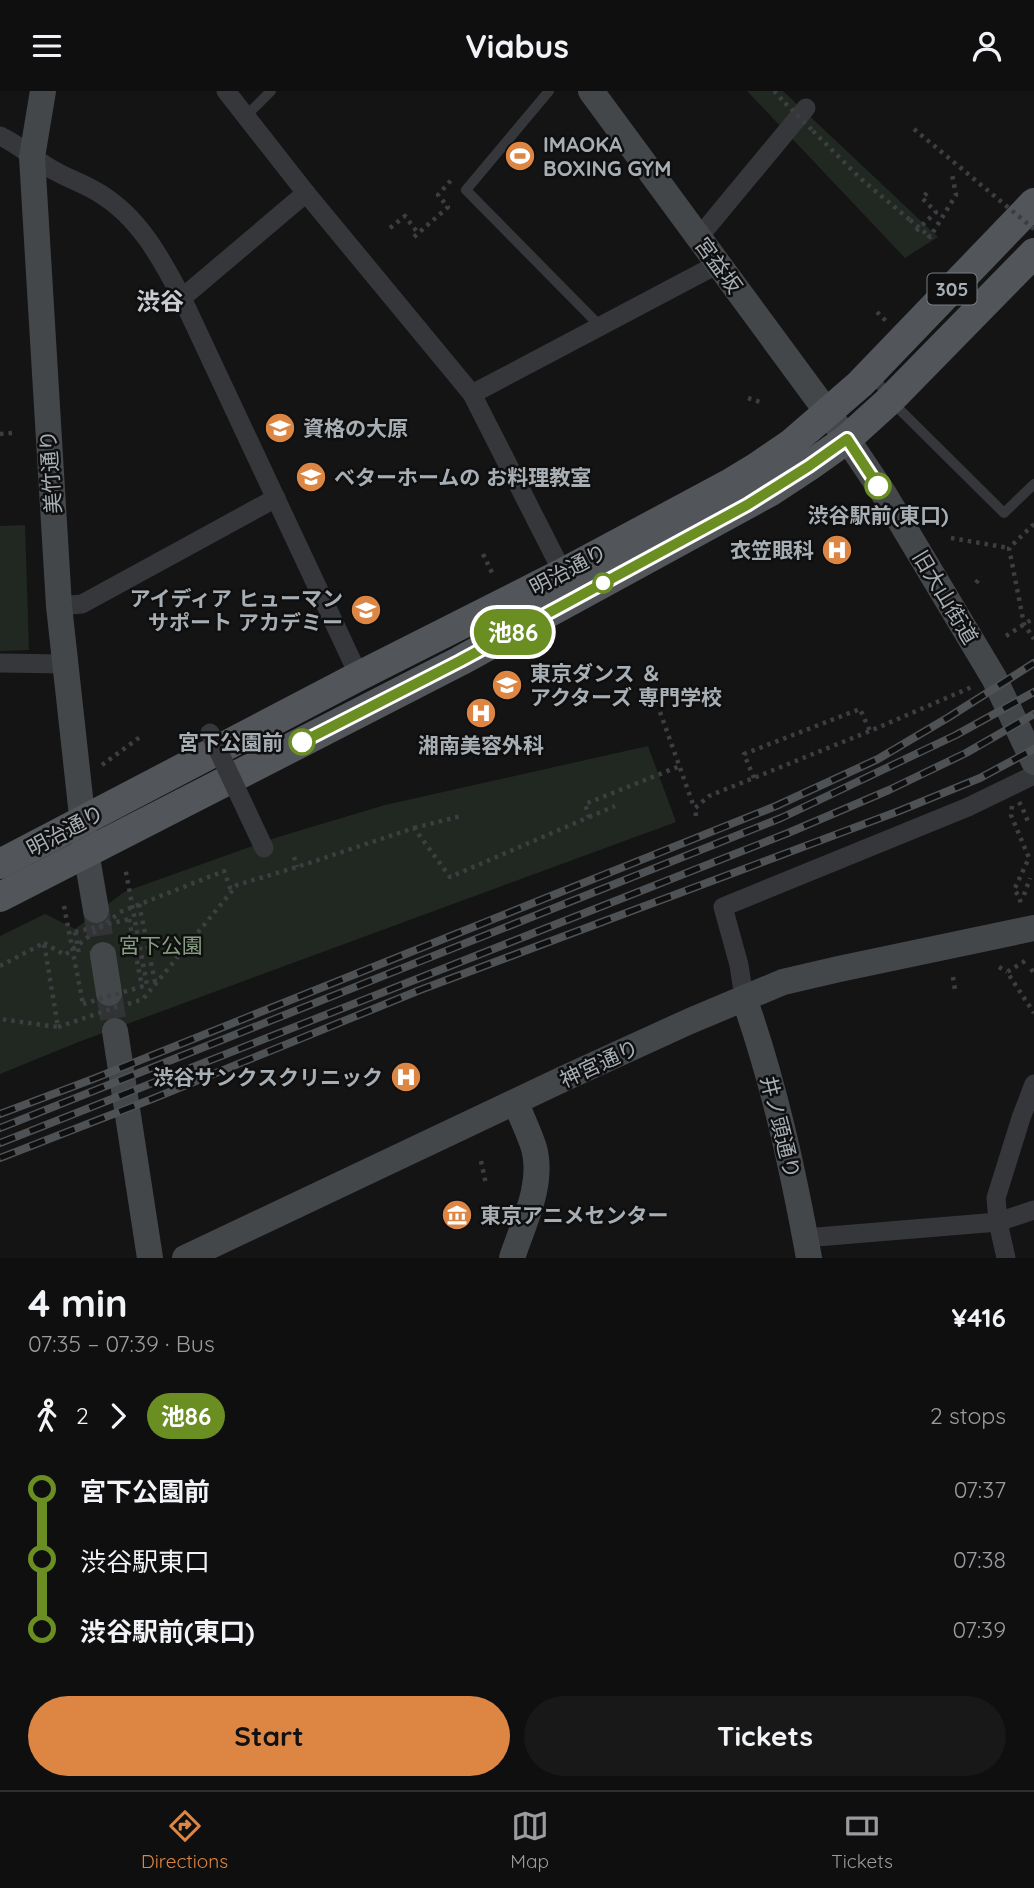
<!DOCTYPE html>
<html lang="en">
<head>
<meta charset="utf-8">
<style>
  body { margin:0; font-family:Quicksand,"Noto Sans JP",sans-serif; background:#181819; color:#f1f3f6; height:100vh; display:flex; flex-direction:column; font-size:26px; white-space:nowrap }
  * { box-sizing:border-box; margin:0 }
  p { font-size:23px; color:#9b9c9f }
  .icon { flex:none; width:38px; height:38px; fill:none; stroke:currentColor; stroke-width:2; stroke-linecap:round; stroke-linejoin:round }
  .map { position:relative; height:1167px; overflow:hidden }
  .details { display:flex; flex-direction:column; background:#0f0f10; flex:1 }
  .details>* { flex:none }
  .badge { padding:0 14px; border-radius:23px; font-size:24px; line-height:46px }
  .map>.badge { position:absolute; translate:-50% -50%; box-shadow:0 0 0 4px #fff }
  .legs { display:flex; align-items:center; gap:10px; height:77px; padding:0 28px; font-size:23px }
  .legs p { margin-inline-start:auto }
  .summary { display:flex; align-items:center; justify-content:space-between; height:119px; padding:0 28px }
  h1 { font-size:38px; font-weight:700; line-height:52px }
  .cta { display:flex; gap:14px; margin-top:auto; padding:14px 28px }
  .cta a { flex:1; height:80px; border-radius:42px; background:#dd8644; color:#111; font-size:28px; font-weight:700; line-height:80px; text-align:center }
  .cta a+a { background:#181819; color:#f1f3f6 }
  ul { padding:0 28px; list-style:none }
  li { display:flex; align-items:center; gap:24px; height:70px; font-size:26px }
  li i { display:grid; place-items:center; width:10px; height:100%; margin:0 9px; background:currentColor }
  li i::after { content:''; width:18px; height:18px; margin:-9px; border:5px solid; border-radius:50%; background:#0f0f10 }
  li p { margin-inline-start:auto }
  li:first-child i { background:linear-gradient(#0000 50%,currentColor 0) }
  li:last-child i { background:linear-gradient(currentColor 50%,#0000 0) }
  header { display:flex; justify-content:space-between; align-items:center; height:91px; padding:0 28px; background:#0f0f10; font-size:32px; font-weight:700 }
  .dock { display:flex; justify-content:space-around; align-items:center; height:98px; border-top:2px solid #2f2f30; background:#0f0f10; font-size:19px; color:#9b9c9f }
  .dock a { display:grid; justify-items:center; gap:4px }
  .dock .selected { color:#dd8644 }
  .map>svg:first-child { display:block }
</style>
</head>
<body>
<header><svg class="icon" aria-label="menu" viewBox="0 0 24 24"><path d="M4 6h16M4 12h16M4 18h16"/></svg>Viabus<svg class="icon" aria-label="person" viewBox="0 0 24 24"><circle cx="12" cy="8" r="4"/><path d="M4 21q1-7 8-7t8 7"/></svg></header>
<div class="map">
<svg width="1034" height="1167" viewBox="0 0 1034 1167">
  <rect width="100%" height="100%" fill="#141415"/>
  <!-- green -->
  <g fill="#212821">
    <path d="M747 0H783L938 146 905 167Z"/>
    <path d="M25 434 29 559 0 560V435Z"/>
    <path d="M648 655 676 731 81 950 0 983V845L45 823 75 838 124 801 275 747 385 714Z"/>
  </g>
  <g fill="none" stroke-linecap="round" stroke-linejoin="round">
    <!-- secondary-tunnel -->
    <g stroke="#313335" stroke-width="26" stroke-dasharray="26 13" stroke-linecap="butt">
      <path d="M96 819 103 864"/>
      <path d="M109 902 115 940"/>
    </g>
    <!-- path -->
    <g stroke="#3c3e41" stroke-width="4.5" stroke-dasharray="3.5 5" stroke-linecap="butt">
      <path d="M774 0 785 12"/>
      <path d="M813 40 861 88 910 129"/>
      <path d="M390 137 405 125 418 142"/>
      <path d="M916 140 936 121 922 107 929 100"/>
      <path d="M928 144 930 146 956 104 952 83"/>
      <path d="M414 146 448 116 438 104 453 87"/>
      <path d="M877 221 886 230"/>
      <path d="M748 307 760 311"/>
      <path d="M0 343 13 342"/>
      <path d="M1034 433 1009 457 1024 533 1034 548"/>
      <path d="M951 447 1009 457"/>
      <path d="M483 463 494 486"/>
      <path d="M976 492 981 485"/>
      <path d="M1006 545 1034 527"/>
      <path d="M660 621 694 716"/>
      <path d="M102 674 140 646"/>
      <path d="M754 687 744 663 860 618 870 640"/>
      <path d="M1019 711 1022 716 1029 733"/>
      <path d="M1012 715 1011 724 1029 767 1014 799 1019 805 1021 813"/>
      <path d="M696 725 695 717 709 705 870 640 974 595"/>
      <path d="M589 726 615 715"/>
      <path d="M414 737 461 725"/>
      <path d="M294 766 297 776"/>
      <path d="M1024 804 1030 787"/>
      <path d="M139 813 155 891"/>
      <path d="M64 815 83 913"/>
      <path d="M120 821 224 780 231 800"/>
      <path d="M129 828 142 896"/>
      <path d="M75 841 79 863"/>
      <path d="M1025 870 1007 881 1034 922"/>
      <path d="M0 875 44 852 58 936 0 928"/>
      <path d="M999 876 1007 881"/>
      <path d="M1031 878 1034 882"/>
      <path d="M953 886 955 899"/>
      <path d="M128 913 143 908 237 794 297 776 414 737 450 786 589 726 585 713 680 675"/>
      <path d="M481 1070 486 1093"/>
    </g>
    <!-- lane -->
    <g stroke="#35373a" stroke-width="10">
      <path d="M549 0 466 99 600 235"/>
      <path d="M246 25 271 0"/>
      <path d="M874 285 890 309 1004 422 1034 393"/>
    </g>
    <!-- street -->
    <g stroke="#35373a" stroke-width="19">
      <path d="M226 0 306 102 472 303 563 482"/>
      <path d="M0 45C20 54 36 70 55 80 69 88 85 93 99 102 139 126 161 167 182 207L359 585"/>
      <path d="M699 146 806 17"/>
      <path d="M182 207 306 102"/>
      <path d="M472 303 718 173"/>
      <path d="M59 515 82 513 276 407"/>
      <path d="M0 572 65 573"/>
      <path d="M744 907 739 874 723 816 968 716 1034 684"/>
      <path d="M805 1147 998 1131 1034 1119"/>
      <path d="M1006 1167 998 1131 996 1107 1021 1027 1034 993"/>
    </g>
    <!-- secondary -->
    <g stroke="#44474a" stroke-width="26">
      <path d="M43 0 32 66 59 515 86 761 96 819"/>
      <path d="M591 0 847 348 884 403 994 587 1034 671"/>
      <path d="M103 864 109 902"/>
      <path d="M744 907C774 992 793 1079 809 1167"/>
      <path d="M115 940 150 1167"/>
      <path d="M185 1167 563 988 690 930 783 891 839 878 1034 837"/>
      <path d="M512 1167C523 1133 544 1093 534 1057 529 1041 521 1026 516 1011"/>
    </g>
    <!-- primary -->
    <g stroke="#525559" stroke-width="30">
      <path d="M0 773 359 585 563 482 729 393 757 376 792 352 860 293 1034 112"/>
      <path d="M0 806 460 570 771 400 809 375 847 348 890 309 1034 162"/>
    </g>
    <!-- rail casing -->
    <g stroke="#4f5255" stroke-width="8">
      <g id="rail">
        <path d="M0 1023 93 988 776 715 878 668 949 626 1034 572"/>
        <path d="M0 1037 781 727 956 644 1034 601"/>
        <path d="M0 1052 788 742 889 699 966 662 1034 623"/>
        <path d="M0 1067 152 1008 420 899 899 720 980 687 1034 658"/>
      </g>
    </g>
    <!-- rail -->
    <use href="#rail" stroke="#0f0f10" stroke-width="5" stroke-dasharray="16" stroke-linecap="butt"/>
    <!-- path-bridge -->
    <g stroke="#3c3e41" stroke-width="4.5" stroke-dasharray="3.5 5" stroke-linecap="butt">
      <path d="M785 12 813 40"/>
      <path d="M914 38 1034 138"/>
      <path d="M910 129 928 144"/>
      <path d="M75 841 129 828"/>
      <path d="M44 852 65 864 118 823"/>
      <path d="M83 913 147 894 125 776"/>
      <path d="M58 936 120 915"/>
    </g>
    <!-- street-bridge -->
    <path stroke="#35373a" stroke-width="19" d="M210 642 264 757"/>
  </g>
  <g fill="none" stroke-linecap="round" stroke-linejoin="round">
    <!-- line-1 casing -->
    <g stroke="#fff" stroke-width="16">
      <path id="line-1" d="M302 651 460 570 747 414 809 375 847 348 878 395"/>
    </g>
    <!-- line-1 -->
    <use href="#line-1" stroke="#6b8e23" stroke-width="10"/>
  </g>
  <!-- icons -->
  <defs>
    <g id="stadium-disc" transform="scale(1.575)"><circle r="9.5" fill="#dd8644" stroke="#0f0f10"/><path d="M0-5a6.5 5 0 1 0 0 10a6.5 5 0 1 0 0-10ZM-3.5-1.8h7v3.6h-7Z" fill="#fff"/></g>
    <g id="university-disc" transform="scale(1.575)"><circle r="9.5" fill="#dd8644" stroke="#0f0f10"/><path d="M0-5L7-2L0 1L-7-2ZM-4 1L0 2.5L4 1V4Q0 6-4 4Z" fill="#fff"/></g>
    <g id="hospital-disc" transform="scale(1.575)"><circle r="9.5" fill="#dd8644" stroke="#0f0f10"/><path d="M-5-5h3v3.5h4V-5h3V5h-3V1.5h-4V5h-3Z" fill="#fff"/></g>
    <g id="museum-disc" transform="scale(1.575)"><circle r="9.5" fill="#dd8644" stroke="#0f0f10"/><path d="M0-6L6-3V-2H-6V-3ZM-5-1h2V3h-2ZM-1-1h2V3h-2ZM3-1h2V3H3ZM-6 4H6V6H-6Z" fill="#fff"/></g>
  </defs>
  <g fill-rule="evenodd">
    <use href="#stadium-disc" x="520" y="65"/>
    <use href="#university-disc" x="280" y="337"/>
    <use href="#university-disc" x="311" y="386"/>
    <use href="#hospital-disc" x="837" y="459"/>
    <use href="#university-disc" x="366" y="519"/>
    <use href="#university-disc" x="507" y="594"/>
    <use href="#hospital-disc" x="481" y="622"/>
    <use href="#hospital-disc" x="406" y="986"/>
    <use href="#museum-disc" x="457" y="1124"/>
  </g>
  <!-- markers -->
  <g fill="#fff" stroke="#6b8e23" stroke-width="3.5">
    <circle cx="878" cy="395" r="12"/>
    <circle cx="603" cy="492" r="9"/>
    <circle cx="302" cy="651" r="12"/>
  </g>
  <g text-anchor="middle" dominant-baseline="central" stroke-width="5" stroke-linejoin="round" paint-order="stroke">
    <!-- shield labels -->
    <rect fill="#0f0f10" stroke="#797e83" stroke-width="2" x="927.5" y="182.5" width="49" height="31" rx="5"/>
    <g font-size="19" font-weight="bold" fill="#a7aeb4">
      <text x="952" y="198">305</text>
    </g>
    <!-- poi labels -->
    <g font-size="21" font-weight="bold" fill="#a7aeb4" stroke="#0f0f10" text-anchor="start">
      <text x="543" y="53">IMAOKA<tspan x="543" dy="24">BOXING GYM</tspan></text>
      <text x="303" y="337">資格の大原</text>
      <text x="334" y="386">ベターホームの お料理教室</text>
      <text x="814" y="459" text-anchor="end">衣笠眼科</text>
      <text x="343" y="507" text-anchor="end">アイディア ヒューマン<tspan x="343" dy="24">サポート アカデミー</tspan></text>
      <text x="530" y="582">東京ダンス ＆<tspan x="530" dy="24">アクターズ 専門学校</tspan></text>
      <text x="481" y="654" text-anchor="middle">湘南美容外科</text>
      <text x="383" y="986" text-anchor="end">渋谷サンクスクリニック</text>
      <text x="480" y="1124">東京アニメセンター</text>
    </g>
    <!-- street labels -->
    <g font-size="21" fill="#a7aeb4" stroke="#0f0f10">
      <text transform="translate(719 174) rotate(54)">宮益坂</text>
      <text transform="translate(50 381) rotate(-94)">美竹通り</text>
      <text transform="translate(568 478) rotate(-28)">明治通り</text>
      <text transform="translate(946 506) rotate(59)">旧大山街道</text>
      <text transform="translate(65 739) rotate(-28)">明治通り</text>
      <text transform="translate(599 972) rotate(-25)">神宮通り</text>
      <text transform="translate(781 1036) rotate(76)">井ノ頭通り</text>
    </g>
    <!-- stop labels -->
    <g font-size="21" font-weight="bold" fill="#a7aeb4" stroke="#0f0f10">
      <text x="878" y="424">渋谷駅前(東口)</text>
      <text x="283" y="651" text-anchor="end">宮下公園前</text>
    </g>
    <!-- park labels -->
    <g font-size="21" fill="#859d80" stroke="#0f0f10">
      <text x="161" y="854">宮下公園</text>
    </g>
    <!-- quarter labels -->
    <g font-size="24" font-weight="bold" fill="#c8ccd1" stroke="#0f0f10">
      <text x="160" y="210">渋谷</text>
    </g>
  </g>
</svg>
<b class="badge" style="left:513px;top:541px;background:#6b8e23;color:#fff">池86</b>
</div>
<section class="details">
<div class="summary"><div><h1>4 min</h1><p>07:35 – 07:39 · Bus</p></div><b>¥416</b></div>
<div class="legs"><svg class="icon" aria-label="walk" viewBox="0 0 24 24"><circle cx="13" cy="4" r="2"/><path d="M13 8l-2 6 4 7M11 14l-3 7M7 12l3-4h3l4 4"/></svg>2<svg class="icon" aria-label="forward" viewBox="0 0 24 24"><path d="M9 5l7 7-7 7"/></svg><b class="badge" style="background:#6b8e23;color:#fff">池86</b><p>2 stops</p></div>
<ul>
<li><i style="color:#6b8e23"></i><b>宮下公園前</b><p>07:37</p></li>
<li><i style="color:#6b8e23"></i><span>渋谷駅東口</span><p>07:38</p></li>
<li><i style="color:#6b8e23"></i><b>渋谷駅前(東口)</b><p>07:39</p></li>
</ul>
<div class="cta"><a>Start</a><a>Tickets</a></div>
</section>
<nav class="dock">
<a class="selected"><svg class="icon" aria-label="directions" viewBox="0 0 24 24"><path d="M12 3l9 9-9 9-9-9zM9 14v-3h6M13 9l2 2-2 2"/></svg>Directions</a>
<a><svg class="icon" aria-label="map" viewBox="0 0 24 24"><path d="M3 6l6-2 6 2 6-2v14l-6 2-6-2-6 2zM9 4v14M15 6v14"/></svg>Map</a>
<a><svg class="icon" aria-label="tickets" viewBox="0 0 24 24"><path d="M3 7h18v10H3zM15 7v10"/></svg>Tickets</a>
</nav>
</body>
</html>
